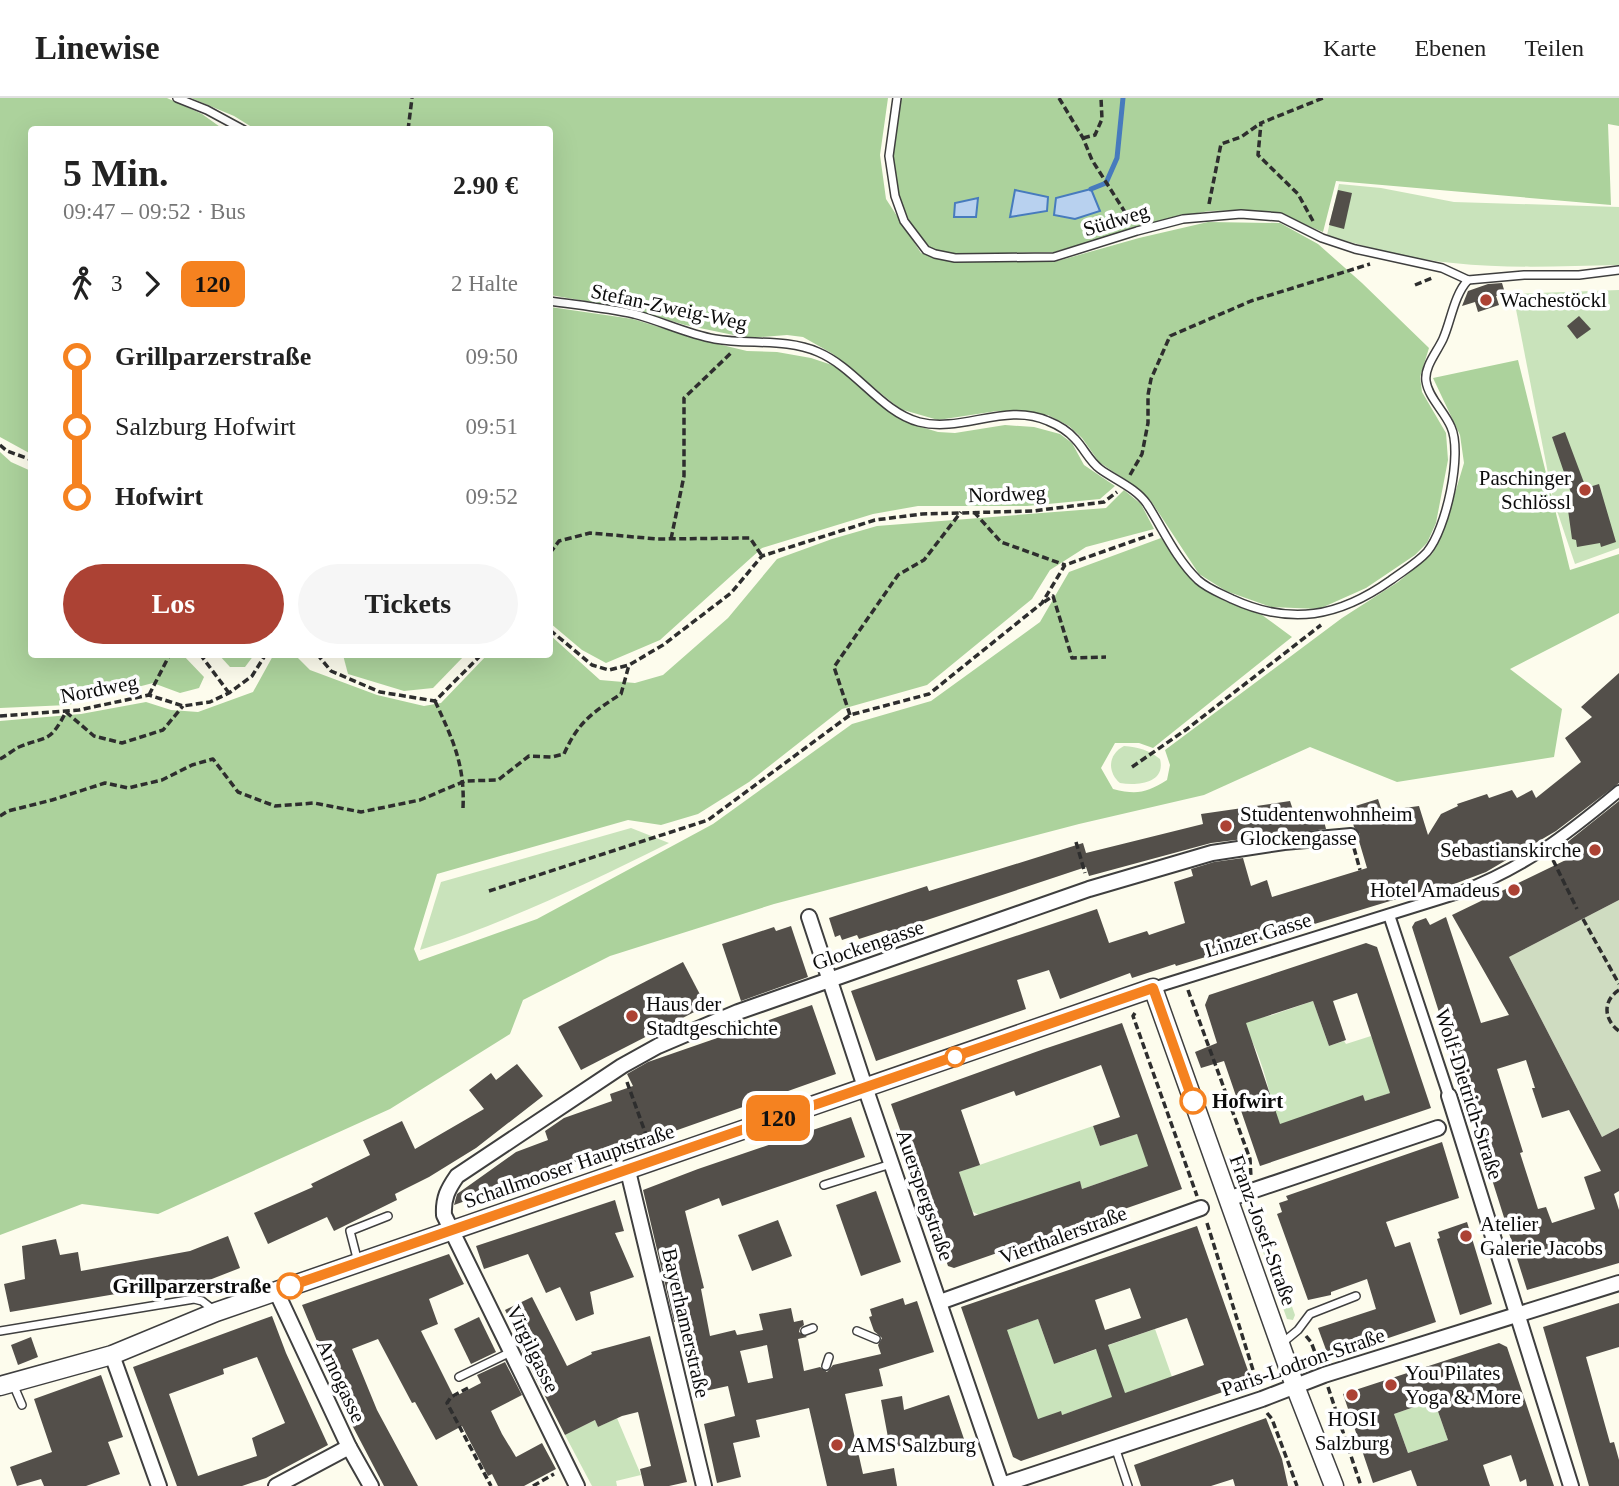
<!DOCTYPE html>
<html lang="de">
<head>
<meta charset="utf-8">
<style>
  body { margin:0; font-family:"Times New Roman",serif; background:#f6f6f6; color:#222; height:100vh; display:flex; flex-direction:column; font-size:26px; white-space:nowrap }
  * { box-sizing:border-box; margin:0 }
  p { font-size:23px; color:#767676 }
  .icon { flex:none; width:38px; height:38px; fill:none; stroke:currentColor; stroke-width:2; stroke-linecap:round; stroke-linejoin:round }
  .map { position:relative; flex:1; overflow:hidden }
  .panel { position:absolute; left:28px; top:28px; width:525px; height:532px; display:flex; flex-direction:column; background:#fff; border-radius:7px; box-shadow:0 7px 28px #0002 }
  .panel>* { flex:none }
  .badge { padding:0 14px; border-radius:10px; font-size:24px; line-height:46px }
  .map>.badge { position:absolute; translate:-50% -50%; box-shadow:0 0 0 4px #fff }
  .legs { display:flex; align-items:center; gap:10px; height:77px; padding:0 35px; font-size:23px }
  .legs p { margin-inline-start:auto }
  .summary { display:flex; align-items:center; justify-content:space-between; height:119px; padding:0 35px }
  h1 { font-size:38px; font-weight:700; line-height:52px }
  .primary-button { display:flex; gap:14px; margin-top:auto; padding:14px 35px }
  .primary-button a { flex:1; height:80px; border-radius:42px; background:#ac4234; color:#fff; font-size:28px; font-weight:700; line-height:80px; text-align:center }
  .primary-button a+a { background:#f6f6f6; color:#222 }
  ul { padding:0 35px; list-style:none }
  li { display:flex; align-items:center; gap:24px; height:70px; font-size:26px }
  li i { display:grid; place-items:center; width:10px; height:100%; margin:0 9px; background:currentColor }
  li i::after { content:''; width:18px; height:18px; margin:-9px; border:5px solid; border-radius:50%; background:#fff }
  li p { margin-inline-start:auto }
  li:first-child i { background:linear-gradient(#0000 50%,currentColor 0) }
  li:last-child i { background:linear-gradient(currentColor 50%,#0000 0) }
  header { display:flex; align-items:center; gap:42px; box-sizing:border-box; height:98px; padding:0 35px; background:#fff; border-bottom:2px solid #e0e0e0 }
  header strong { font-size:33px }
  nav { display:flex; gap:38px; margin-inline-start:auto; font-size:24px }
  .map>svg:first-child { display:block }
</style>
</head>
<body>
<header>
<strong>Linewise</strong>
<nav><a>Karte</a><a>Ebenen</a><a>Teilen</a></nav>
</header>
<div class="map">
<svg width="1619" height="1388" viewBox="0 0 1619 1388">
  <rect width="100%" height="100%" fill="#fdfced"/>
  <!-- green -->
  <g fill="#c9e3bb">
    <path d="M1339 86 1381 90 1454 104 1619 109V167C1564 168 1508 171 1453 165 1410 161 1368 150 1327 137Z"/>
    <path d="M1619 192V450L1575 466 1553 401 1513 196Z"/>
    <path d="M1124 648C1138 649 1149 652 1160 661 1166 685 1138 688 1120 685 1107 674 1108 656 1124 648Z"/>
    <path d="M631 730 669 745C587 786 507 824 420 852L441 784Z"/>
    <path d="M1313 903 1329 948 1344 943 1346 946 1371 938 1394 994 1365 1003 1363 997 1277 1033C1272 999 1261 951 1240 923L1269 918Z"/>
    <path d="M1093 1028 1100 1048 1137 1036 1151 1067 1082 1091 1080 1084 979 1117 971 1113 959 1074Z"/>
    <path d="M1258 1118 1261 1120 1295 1217 1293 1222 1287 1221 1253 1126V1121Z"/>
    <path d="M1038 1221 1054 1266 1155 1231 1172 1279 1062 1317 1037 1321 1015 1255 1003 1233Z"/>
    <path d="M1434 1302 1448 1342 1408 1355 1394 1316Z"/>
    <path d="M617 1320 641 1377 616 1383 617 1388H592L565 1337 595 1322 598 1329Z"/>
  </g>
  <!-- forest -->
  <g fill="#acd29c">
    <path d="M0 0H167L202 16 223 31 32 32 31 356 0 339Z"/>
    <path d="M191 0H888L880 57 886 101 921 155 936 160 1054 164 1139 140 1208 124 1280 125 1318 146 1362 185 1429 250 1420 279 1422 294 1446 335 1448 362 1436 425 1427 445 1415 457 1366 490 1319 511 1271 509 1226 493 1199 476 1151 403 1137 390 1099 364 1082 340 1069 328 1048 317 997 313 938 322 900 311 833 256 803 239 787 237 748 240 685 227 632 211 550 197V32L255 31 234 18Z"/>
    <path d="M900 0H1619V28L1608 26 1611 107 1336 83 1323 134 1282 117 1245 112 1210 113 1178 118 1054 154 955 156 931 151 910 125 898 98 892 59Z"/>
    <path d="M550 209 633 221 701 242 747 253 777 254 811 260 838 269 883 309 911 326 938 334 955 335 1005 327 1034 329 1060 336 1072 345 1084 367 1115 388 1100 401 1027 408H918L873 416 762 450 660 542 606 565 582 552 550 525Z"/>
    <path d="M1518 262 1570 472 1619 456V515L1510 571 1562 611 1554 659 1397 684 1310 649 1204 697 1079 726 774 806 610 858 523 902 510 936 390 1011 158 1116 82 1106 0 1137V623L81 616 146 604 171 612 198 614 253 594 274 556 295 557 310 572 377 597 424 608 441 605 487 557 550 556V537L600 582 635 585 663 577 728 520 777 461 832 441 877 428 1106 410 1124 392 1141 406 1154 431 1086 449 1050 472 1032 501 927 587 842 611 749 684 698 716 661 727 628 722 437 776 414 851 419 863 537 821 713 726 852 626 931 603 1040 524 1069 474 1161 440 1196 486 1225 503 1262 517 1292 539 1153 650 1139 645H1115L1101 670 1113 691C1137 697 1146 695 1167 682L1170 667 1165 652 1342 520 1398 484 1432 456 1444 432 1464 365 1460 337 1433 280Z"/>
    <path d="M0 354 11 364 31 373 32 556 183 557 204 579 199 590 180 595 153 585 68 607 0 610Z"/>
    <path d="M219 557H254L245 569H230Z"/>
    <path d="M343 557V556L465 557 433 590 404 593 348 576Z"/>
  </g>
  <!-- cemetery -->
  <path fill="#cfdcc1" d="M1619 802V1030L1602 1039 1509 859Z"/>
  <!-- water -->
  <g fill="#b8d1ef" stroke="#477bbd" stroke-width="2">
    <path d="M1091 91 1100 113 1075 121 1054 117 1056 100Z"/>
    <path d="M1015 92 1048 99 1047 113 1010 119Z"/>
    <path d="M978 100 976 119H954L955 105Z"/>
  </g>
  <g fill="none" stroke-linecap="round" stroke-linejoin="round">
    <!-- stream -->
    <path stroke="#477bbd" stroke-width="5" d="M1091 91 1106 85 1117 60 1123 0"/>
  </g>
  <!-- building -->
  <g fill="#534f4a" fill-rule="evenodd">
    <path d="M1338 92 1352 95 1344 131 1329 127Z"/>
    <path d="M1502 185 1505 195 1496 198 1499 207 1478 214 1475 204 1462 208 1468 193 1488 186Z"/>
    <path d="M1579 218 1591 231 1577 241 1567 228Z"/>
    <path d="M1565 334 1586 390 1599 386 1616 444 1601 449 1600 445 1577 449 1576 442 1572 441 1568 412 1573 411 1571 395 1552 339Z"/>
    <path d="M1619 575V685L1556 733 1486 774 1425 797 1423 793 1176 868 1175 866 1132 880 1130 875 1060 901 1049 872 1017 882 1026 911 876 963 851 893 1097 811 1109 845 1147 833 1149 837 1185 825 1174 784 1193 778 1191 771 1214 764 1243 760 1251 788 1267 782 1272 799 1367 770 1359 743 1360 736 1354 729 1349 710 1378 701 1382 713 1419 708 1428 737 1441 716 1458 708 1457 706 1487 696 1489 700 1512 692 1517 700 1532 692 1536 700 1581 664 1565 640 1592 619 1581 609Z"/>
    <path d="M1290 703 1294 715 1321 711 1326 731 1211 745 1089 778 1086 769 921 824 924 833 891 844 887 832 859 841 857 837 842 842 840 837 835 839 829 820 927 788 929 793 1083 745 1086 755 1203 726 1201 716Z"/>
    <path d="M1619 703V802L1509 859 1602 1039 1619 1030V1093L1614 1096 1619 1112V1165L1527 1192 1412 829 1415 824 1426 820 1430 827 1446 819 1481 925 1509 917 1452 817 1574 758 1565 746ZM1526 962 1535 990H1532L1542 1020 1569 1012 1601 1073 1584 1079 1595 1111 1552 1125 1546 1109 1538 1111 1520 1055 1523 1054 1497 971Z"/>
    <path d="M791 828 808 879 741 903 722 846 774 829 776 833Z"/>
    <path d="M1366 845 1377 849 1431 1010 1260 1068 1224 963 1201 970 1195 954 1217 945 1205 907 1209 897ZM1357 895 1390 995 1365 1003 1363 997 1280 1026 1246 925 1313 903 1329 948 1346 942 1333 903Z"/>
    <path d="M683 864 706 908 581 972 558 929Z"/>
    <path d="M812 907 836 976 652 1041 651 1037 454 1107 457 1096 516 1054 548 1042 545 1033 564 1020 612 1003 610 996 633 988 627 976 648 964Z"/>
    <path d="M1122 925 1182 1091 954 1170 948 1168 891 1006 1044 951ZM1101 967 1120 1019 1093 1028 1100 1048 1137 1036 1148 1068 1082 1091 1080 1083 974 1118 959 1074 980 1067 961 1012 1014 993 1016 998Z"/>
    <path d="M517 966 543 998 476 1050 429 1079 395 1096 397 1102 334 1133 327 1119 268 1146 254 1115 313 1089 311 1086 370 1057 363 1042 402 1023 415 1051 484 1011 469 992 491 975 496 982Z"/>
    <path d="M851 1019 865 1059 722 1108 719 1100 685 1113 704 1190 701 1191 710 1238 735 1232 737 1237 763 1232 759 1216 791 1210 794 1224 803 1222 804 1227 800 1230 799 1234 807 1239 798 1241 804 1273 820 1269 827 1274 833 1267 881 1256 878 1247 882 1240 874 1233 869 1219 872 1218 870 1211 903 1200 905 1207 917 1203 934 1254 879 1271 883 1288 845 1296 863 1376 894 1370 897 1388H827L809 1310 756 1322 760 1339 733 1345 741 1379 717 1385 704 1326 735 1318 728 1288 696 1295 679 1223 674 1224 643 1092 698 1071ZM767 1247 773 1280 748 1285 740 1253Z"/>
    <path d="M1442 1044 1459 1100 1386 1124 1395 1149 1410 1144 1436 1224 1329 1260 1318 1230 1376 1211 1367 1181 1331 1194V1197L1308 1202 1277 1116 1282 1114 1279 1105 1288 1102 1286 1098Z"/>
    <path d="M876 1093 901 1164 861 1178 836 1107Z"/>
    <path d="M615 1102 624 1133 615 1135 634 1179 590 1194 594 1216 576 1223 560 1189 546 1195 528 1156 484 1171 476 1148Z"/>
    <path d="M778 1122 792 1158 752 1173 738 1137Z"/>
    <path d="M1467 1124 1492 1206 1460 1217 1437 1141 1440 1140 1438 1134Z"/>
    <path d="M1197 1128 1252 1284 1021 1363 1013 1359 961 1209ZM1130 1190 1141 1220 1105 1232 1095 1202ZM1187 1220 1204 1267 1125 1295 1108 1247ZM1038 1221 1054 1266 1096 1251 1112 1299 1062 1317 1061 1313 1038 1321 1007 1232Z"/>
    <path d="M228 1138 240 1170 199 1186 198 1182 10 1214 4 1186 25 1181 22 1148 56 1141 60 1157 78 1154 81 1173 190 1153Z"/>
    <path d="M449 1156 464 1186 429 1201 438 1226 421 1233 454 1299 481 1285 477 1277 505 1264 522 1297 491 1313 502 1336 516 1359 542 1345 556 1371 524 1388H498L492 1376 488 1378 462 1328 436 1342 415 1304 412 1305 378 1241 352 1251 377 1312 418 1388H384L351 1325 302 1207Z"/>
    <path d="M532 1199 567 1268 592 1256 591 1254 650 1238 687 1384 669 1388H644L640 1371 651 1368 638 1314 622 1318 598 1329 595 1322 565 1337 521 1251 524 1250 505 1212Z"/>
    <path d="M1619 1205V1249L1586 1259 1610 1345 1614 1344 1619 1362V1388H1589L1543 1229Z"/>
    <path d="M272 1218 286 1255 328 1347 266 1380 242 1388H177L133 1269ZM257 1259 285 1325 252 1340 257 1358 198 1378 169 1296 224 1276 223 1271Z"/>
    <path d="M479 1219 496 1254 471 1266 454 1231Z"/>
    <path d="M31 1239 38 1259 18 1267 11 1247Z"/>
    <path d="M1499 1245 1507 1249 1554 1388H1527L1526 1381 1520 1384 1511 1357 1483 1367 1490 1388H1417L1411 1372 1373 1385 1343 1296ZM1434 1302 1448 1342 1408 1355 1394 1316Z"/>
    <path d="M101 1277 123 1339 108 1344 120 1376 86 1388H44L41 1381 17 1388 10 1369 52 1354 34 1301Z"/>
    <path d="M949 1297 964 1341 934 1351 931 1342 890 1350 881 1302 902 1298 904 1312Z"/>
    <path d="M1266 1320 1282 1361 1288 1388H1235L1233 1381 1211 1388H1141L1134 1367Z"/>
  </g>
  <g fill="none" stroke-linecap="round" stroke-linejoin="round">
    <!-- service casing -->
    <g stroke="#3f3f3f" stroke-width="10">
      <g id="service">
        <path d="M177 0 207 12 244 32"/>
        <path d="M897 0 889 58 895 98 904 123 926 152 935 156 955 160 1054 159 1137 133 1183 121 1241 116 1280 119 1322 140 1355 151 1442 170 1468 182 1524 177H1579L1619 172"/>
        <path d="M550 203C577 207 606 210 634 216 661 223 687 236 715 241 749 247 786 240 818 254 856 270 881 314 919 324 962 335 1006 304 1048 323 1058 327 1068 333 1075 341 1084 350 1089 363 1100 371 1115 382 1136 390 1147 406 1163 431 1176 461 1198 482 1208 491 1220 495 1232 501 1291 528 1339 519 1391 482 1403 473 1417 465 1427 454 1446 432 1463 355 1451 329 1445 314 1428 299 1426 283 1424 269 1437 254 1443 241 1451 223 1454 197 1468 182"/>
        <path d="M824 1087 891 1066"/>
        <path d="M358 1164 350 1133 388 1118"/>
        <path d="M0 1233 194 1201 202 1203 215 1213"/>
        <path d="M805 1233 813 1230"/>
        <path d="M857 1233 876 1241"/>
        <path d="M1281 1246 1298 1232 1310 1216 1356 1198"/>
        <path d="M826 1268 829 1259"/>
        <path d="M459 1279 511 1254"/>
        <path d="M13 1286 22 1307"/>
        <path d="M1115 1349 1128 1388"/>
      </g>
    </g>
    <!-- pedestrian casing -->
    <g stroke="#3f3f3f" stroke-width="14">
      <g id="pedestrian">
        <path d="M1389 817 1449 998"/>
        <path d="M1153 890 1458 795C1525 769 1564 739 1619 693"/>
      </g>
    </g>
    <!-- minor casing -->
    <g stroke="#3f3f3f" stroke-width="18">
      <g id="minor">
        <path d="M809 819 865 989 1002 1388"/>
        <path d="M1449 998 1571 1388"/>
        <path d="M628 1073 704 1388"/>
        <path d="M1228 1101 1438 1030"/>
        <path d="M276 1193 349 1349 371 1388"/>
        <path d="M940 1204 1201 1110"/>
        <path d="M112 1257 159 1388"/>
        <path d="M1002 1387 1262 1301 1324 1277 1619 1185"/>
        <path d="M276 1388 349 1349"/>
        <path d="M577 1388 444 1117C443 1100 448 1091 457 1078L622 968 658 948 738 914 1089 791 1212 755 1284 744 1351 738"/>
      </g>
    </g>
    <!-- tertiary casing -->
    <g stroke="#3f3f3f" stroke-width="21">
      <path id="tertiary" d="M0 1288 112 1257 216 1214 1153 890 1295 1288 1334 1388"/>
    </g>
    <!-- path -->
    <g stroke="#2e2e2e" stroke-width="3.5" stroke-dasharray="7 3.5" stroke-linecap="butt">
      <path d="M1059 0 1083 40 1092 62 1130 122"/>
      <path d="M408 32 412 0"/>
      <path d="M1083 40 1095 37 1102 21 1101 0"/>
      <path d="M1209 106 1221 46 1241 39 1261 25"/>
      <path d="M1313 123 1298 96 1258 57 1261 25 1323 0"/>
      <path d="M1415 187 1432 180"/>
      <path d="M0 347 7 353 32 362"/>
      <path d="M1130 377 1142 356 1148 325V297L1151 281 1170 238 1251 203 1370 166"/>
      <path d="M974 414 1001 444 1065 467"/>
      <path d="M671 441 684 378V300L732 254"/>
      <path d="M550 455 559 443 590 435 657 441 750 440 762 458"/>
      <path d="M1044 504 1053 498 1072 560 1106 559"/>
      <path d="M550 532 592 567 609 572 629 567 663 547 731 495 762 458 875 422 922 416 1033 413 1104 404 1117 394"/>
      <path d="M200 556 229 595"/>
      <path d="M317 556 331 573 380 594 435 603 482 556"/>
      <path d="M149 597 170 556"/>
      <path d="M435 603C453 642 465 667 463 710"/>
      <path d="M850 617 834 569 898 477 924 462 961 414"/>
      <path d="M0 618 79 612 149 597 183 608 210 604 229 595 252 578 266 556"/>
      <path d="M0 661C6 658 13 652 19 649 48 637 49 646 66 614L94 638 122 645 163 632 183 608"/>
      <path d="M1132 669 1187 631 1321 527"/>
      <path d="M0 718 8 713 52 702 105 685 128 690 162 682 192 667 213 661 238 694 275 708 314 705 361 714 420 702 465 683 498 682 529 658 552 659 564 656C578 624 593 614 621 596L629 567"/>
      <path d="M1076 744 1085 775"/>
      <path d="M1354 750 1360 772"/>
      <path d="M1553 762 1577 811"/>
      <path d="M489 793 708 722 850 617 929 596 1042 505 1065 467 1153 436"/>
      <path d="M1583 821 1619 886"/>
      <path d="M1188 892 1250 1061 1251 1080"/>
      <path d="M1619 892C1602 903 1604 922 1619 933"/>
      <path d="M1135 915 1133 918 1197 1098"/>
      <path d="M627 984 649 1045"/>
      <path d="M1207 1125 1258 1288"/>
      <path d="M1306 1238 1311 1244 1318 1262"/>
      <path d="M1328 1289 1361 1388"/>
      <path d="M468 1290 451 1299 447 1305 491 1388"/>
      <path d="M1267 1315 1272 1321 1297 1388"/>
      <path d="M533 1388 554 1376"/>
    </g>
    <!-- service -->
    <use href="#service" stroke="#fff" stroke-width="7"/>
    <!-- pedestrian -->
    <use href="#pedestrian" stroke="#fff" stroke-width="10"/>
    <!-- minor -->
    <use href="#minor" stroke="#fff" stroke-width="14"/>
    <!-- tertiary -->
    <use href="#tertiary" stroke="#fff" stroke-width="18"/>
  </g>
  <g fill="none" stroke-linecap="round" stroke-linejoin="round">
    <!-- line-1 casing -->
    <g stroke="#fff" stroke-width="16">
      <path id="line-1" d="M290 1188 1153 890 1193 1003"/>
    </g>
    <!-- line-1 -->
    <use href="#line-1" stroke="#f58220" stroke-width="10"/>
  </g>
  <!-- markers -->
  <g fill="#ac4234" stroke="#fff" stroke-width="2.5">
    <circle cx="1486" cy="202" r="7"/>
    <circle cx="1585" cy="392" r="7"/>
    <circle cx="1226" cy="728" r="7"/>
    <circle cx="1595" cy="752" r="7"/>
    <circle cx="1514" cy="792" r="7"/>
    <circle cx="632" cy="918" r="7"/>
    <circle cx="1466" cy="1138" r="7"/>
    <circle cx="1391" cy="1287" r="7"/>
    <circle cx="1352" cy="1297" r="7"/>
    <circle cx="837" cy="1347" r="7"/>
  </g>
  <g fill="#fff" stroke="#f58220" stroke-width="3.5">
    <circle cx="955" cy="959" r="9"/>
    <circle cx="1193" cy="1003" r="12"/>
    <circle cx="290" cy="1188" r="12"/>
  </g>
  <g text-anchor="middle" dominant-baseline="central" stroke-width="7" stroke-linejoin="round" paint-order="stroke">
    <!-- street labels -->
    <g font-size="21" fill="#0c0c0c" stroke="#fff">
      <text transform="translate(1116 122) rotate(-17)">Südweg</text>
      <text transform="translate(669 209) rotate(12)">Stefan-Zweig-Weg</text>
      <text transform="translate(1007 396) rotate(-2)">Nordweg</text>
      <text transform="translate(99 591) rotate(-11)">Nordweg</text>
      <text transform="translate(1258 837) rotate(-17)">Linzer Gasse</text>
      <text transform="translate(868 847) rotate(-19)">Glockengasse</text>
      <text transform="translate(1469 996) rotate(72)">Wolf-Dietrich-Straße</text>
      <text transform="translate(569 1068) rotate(-19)">Schallmooser Hauptstraße</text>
      <text transform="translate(925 1097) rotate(71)">Auerspergstraße</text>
      <text transform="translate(1263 1132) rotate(70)">Franz-Josef-Straße</text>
      <text transform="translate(1063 1137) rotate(-20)">Vierthalerstraße</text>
      <text transform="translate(686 1225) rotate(77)">Bayerhamerstraße</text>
      <text transform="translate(533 1251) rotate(64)">Virgilgasse</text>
      <text transform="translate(1303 1264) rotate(-19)">Paris-Lodron-Straße</text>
      <text transform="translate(341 1283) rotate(65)">Arnogasse</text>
    </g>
    <!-- poi labels -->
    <g font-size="21" fill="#0c0c0c" stroke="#fff" text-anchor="start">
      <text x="1500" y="202">Wachestöckl</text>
      <text x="1571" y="380" text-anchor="end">Paschinger<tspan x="1571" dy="24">Schlössl</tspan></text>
      <text x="1240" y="716">Studentenwohnheim<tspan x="1240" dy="24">Glockengasse</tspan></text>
      <text x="1581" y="752" text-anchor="end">Sebastianskirche</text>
      <text x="1500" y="792" text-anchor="end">Hotel Amadeus</text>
      <text x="646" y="906">Haus der<tspan x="646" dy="24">Stadtgeschichte</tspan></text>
      <text x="1480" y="1126">Atelier<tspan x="1480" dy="24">Galerie Jacobs</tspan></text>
      <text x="1405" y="1275">You Pilates<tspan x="1405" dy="24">Yoga &amp; More</tspan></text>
      <text x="1352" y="1321" text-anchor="middle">HOSI<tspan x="1352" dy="24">Salzburg</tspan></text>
      <text x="851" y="1347">AMS Salzburg</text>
    </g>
    <!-- stop labels -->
    <g font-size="21" font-weight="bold" fill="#0c0c0c" stroke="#fff" text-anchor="start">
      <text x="1212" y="1003">Hofwirt</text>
      <text x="271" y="1188" text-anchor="end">Grillparzerstraße</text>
    </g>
  </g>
</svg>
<b class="badge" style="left:778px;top:1020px;background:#f58220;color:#111">120</b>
<section class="panel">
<div class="summary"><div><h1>5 Min.</h1><p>09:47 – 09:52 · Bus</p></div><b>2.90 €</b></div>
<div class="legs"><svg class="icon" aria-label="walk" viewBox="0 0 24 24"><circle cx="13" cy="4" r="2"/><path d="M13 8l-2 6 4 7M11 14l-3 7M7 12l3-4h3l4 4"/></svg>3<svg class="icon" aria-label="forward" viewBox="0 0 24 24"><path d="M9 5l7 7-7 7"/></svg><b class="badge" style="background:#f58220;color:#111">120</b><p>2 Halte</p></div>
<ul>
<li><i style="color:#f58220"></i><b>Grillparzerstraße</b><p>09:50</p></li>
<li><i style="color:#f58220"></i><span>Salzburg Hofwirt</span><p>09:51</p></li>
<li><i style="color:#f58220"></i><b>Hofwirt</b><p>09:52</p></li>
</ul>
<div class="primary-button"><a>Los</a><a>Tickets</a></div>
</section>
</div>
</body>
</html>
